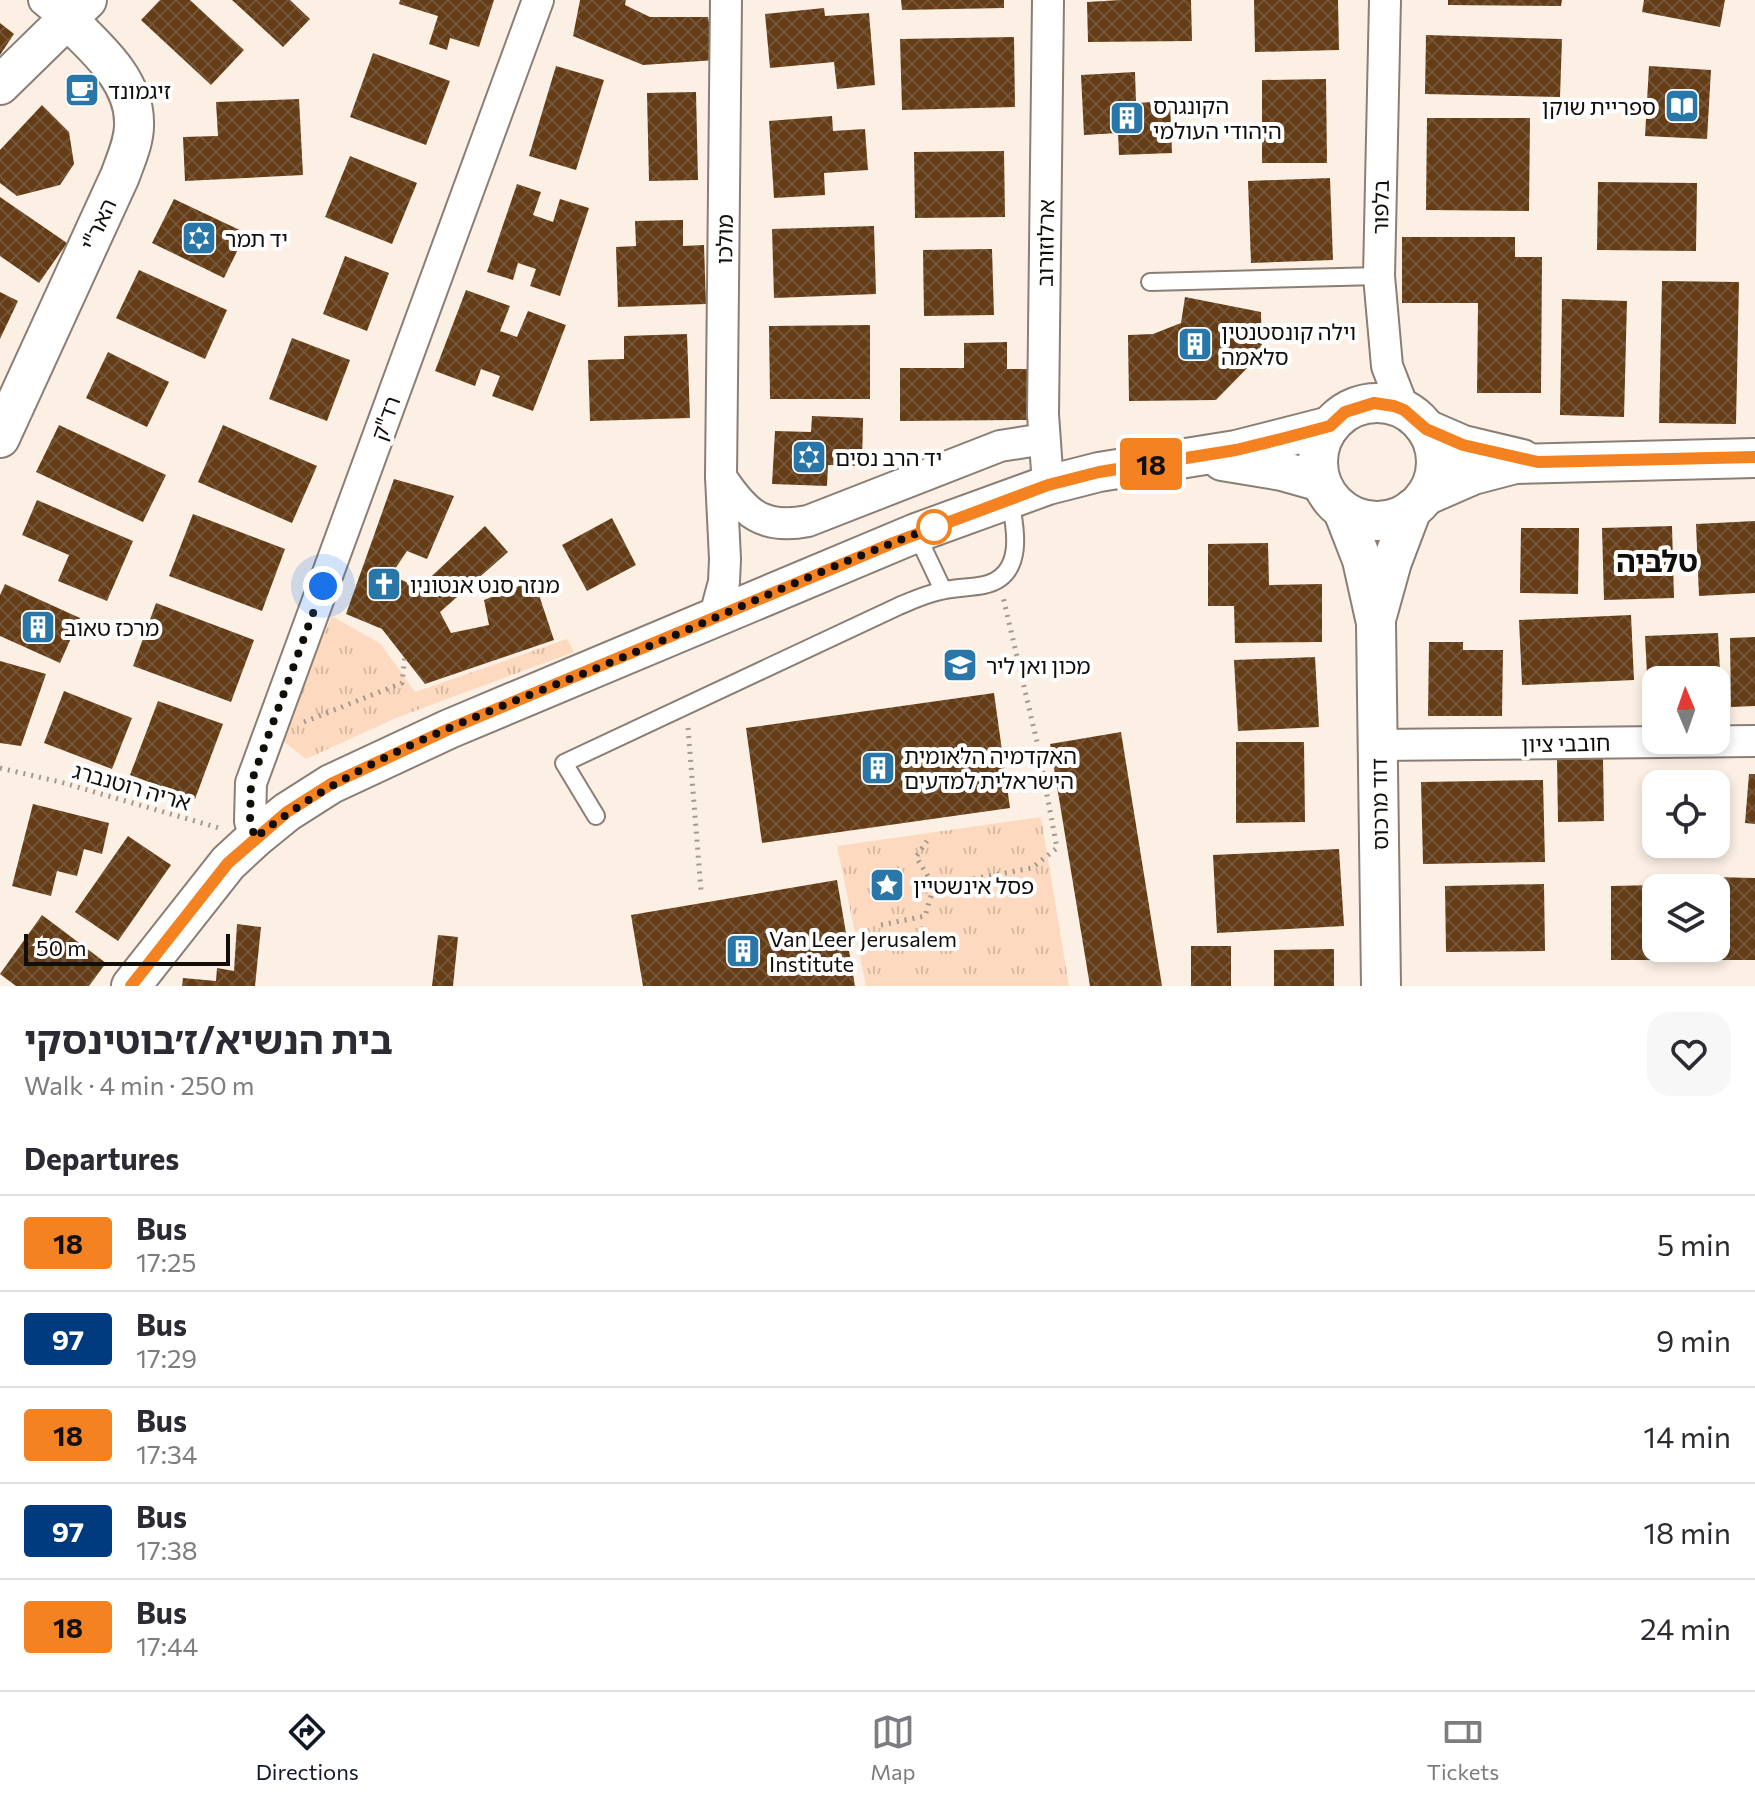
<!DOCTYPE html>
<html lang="en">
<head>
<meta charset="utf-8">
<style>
  body { margin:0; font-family:Commissioner,"Noto Sans Hebrew",sans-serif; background:#f7f7f7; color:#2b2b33; height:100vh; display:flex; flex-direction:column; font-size:30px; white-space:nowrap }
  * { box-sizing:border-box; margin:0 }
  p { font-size:26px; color:#7c7c81 }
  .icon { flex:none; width:44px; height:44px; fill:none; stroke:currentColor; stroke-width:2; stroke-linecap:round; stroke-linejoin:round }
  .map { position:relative; height:986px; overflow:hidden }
  .panel { display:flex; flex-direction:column; background:#fff; flex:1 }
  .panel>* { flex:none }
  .badge { padding:0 16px; border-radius:6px; font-size:28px; line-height:52px }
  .needle { width:52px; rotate:358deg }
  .fabs { position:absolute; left:1642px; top:666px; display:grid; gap:16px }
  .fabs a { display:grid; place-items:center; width:88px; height:88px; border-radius:16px; background:#fff; box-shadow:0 4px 12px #0003; font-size:40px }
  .scale { position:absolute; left:24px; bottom:20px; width:206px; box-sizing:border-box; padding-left:8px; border:4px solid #120e0a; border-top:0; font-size:22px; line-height:28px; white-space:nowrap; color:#120e0a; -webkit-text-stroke:6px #fff; paint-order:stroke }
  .you { position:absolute; width:40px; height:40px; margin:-20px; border:6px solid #fff; border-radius:50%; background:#1a73e8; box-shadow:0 0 0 12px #1a73e833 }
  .map>.badge { position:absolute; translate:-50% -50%; box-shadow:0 0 0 4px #fff }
  h2 { padding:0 24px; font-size:30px; line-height:72px }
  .round { display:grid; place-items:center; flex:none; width:84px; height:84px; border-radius:24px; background:#f7f7f7 }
  .summary { display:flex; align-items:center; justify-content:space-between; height:136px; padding:0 24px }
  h1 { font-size:38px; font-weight:700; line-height:60px }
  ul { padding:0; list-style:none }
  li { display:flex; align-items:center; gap:24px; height:96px; padding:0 24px; border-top:2px solid #e1e1e2 }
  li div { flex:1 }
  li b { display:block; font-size:30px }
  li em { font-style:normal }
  li .badge { min-width:88px; font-weight:700; text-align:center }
  .menu { display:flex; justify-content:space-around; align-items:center; height:112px; border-top:2px solid #e1e1e2; background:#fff; font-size:22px; color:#7c7c81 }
  .menu a { display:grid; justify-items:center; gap:4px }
  .menu .current { color:#111827 }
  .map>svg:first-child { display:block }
</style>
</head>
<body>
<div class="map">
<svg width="1755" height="986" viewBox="0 0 1755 986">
  <defs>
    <pattern id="park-tufts" width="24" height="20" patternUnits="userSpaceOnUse" patternTransform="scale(2)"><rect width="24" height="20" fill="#fddabf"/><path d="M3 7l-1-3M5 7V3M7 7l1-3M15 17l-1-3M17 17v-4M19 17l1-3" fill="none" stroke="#d8baa3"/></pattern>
    <pattern id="building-cross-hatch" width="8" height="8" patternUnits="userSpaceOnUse" patternTransform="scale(2)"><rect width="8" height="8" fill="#643d17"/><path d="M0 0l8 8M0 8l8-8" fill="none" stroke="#755537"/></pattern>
  </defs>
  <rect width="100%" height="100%" fill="#fcf0e5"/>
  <!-- park -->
  <g fill="url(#park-tufts)">
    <path d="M332 616 381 644 415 692 567 639 574 652 396 718 306 759 276 735Z"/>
    <path d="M1041 817 1069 986H866L837 846Z"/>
  </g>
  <!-- building -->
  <g fill="url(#building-cross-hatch)">
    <path d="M160 0H190L244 50 211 85 141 20Z"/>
    <path d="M232 0H290L310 19 283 47Z"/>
    <path d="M400 0H494L479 47 450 38 447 50 429 44 438 16 399 4Z"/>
    <path d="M580 0H626L625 5 650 17H708L716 60 643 65 573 36Z"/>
    <path d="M901 0H1004V8L902 10Z"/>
    <path d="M1121 0H1191L1192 41 1088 42 1087 2Z"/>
    <path d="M1254 0H1338L1339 50 1255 52Z"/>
    <path d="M1448 0H1562L1561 6 1448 5Z"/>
    <path d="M1644 0H1725L1720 27 1642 12Z"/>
    <path d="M824 8 825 16 869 13 875 85 837 89 834 62 770 68 765 14Z"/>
    <path d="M0 23 14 34 0 55Z"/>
    <path d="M1426 35 1562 39 1560 97 1425 94Z"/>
    <path d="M1014 37 1015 107 902 110 900 39Z"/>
    <path d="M373 53 450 81 426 145 350 117Z"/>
    <path d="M556 66 604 80 576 170 529 156Z"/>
    <path d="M1649 66 1711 70 1707 139 1645 136Z"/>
    <path d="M1135 72 1136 103 1170 101 1172 153 1119 155 1118 133 1084 135 1081 75Z"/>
    <path d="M1326 79 1327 163H1262V80Z"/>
    <path d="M696 92 698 180 649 181 647 93Z"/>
    <path d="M299 99 303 175 185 181 183 137 218 136 216 102Z"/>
    <path d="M42 105 69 132 74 164 60 185 17 196 0 183V150Z"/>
    <path d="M832 116 833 131 865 129 868 170 824 173 825 195 774 198 769 121Z"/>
    <path d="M1427 118H1530L1529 211 1426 210Z"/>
    <path d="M1004 151 1005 217 915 218 914 152Z"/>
    <path d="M350 156 417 183 392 244 325 217Z"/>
    <path d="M1330 178 1333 260 1251 263 1248 181Z"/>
    <path d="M1598 182 1697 183 1696 251 1597 250Z"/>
    <path d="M517 184 541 192 533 215 553 222 560 199 589 208 560 296 530 286 536 269 518 263 513 280 487 272Z"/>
    <path d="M0 197 67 243 39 283 0 256Z"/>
    <path d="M174 199 246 233 224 278 152 243Z"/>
    <path d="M683 220V246L704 245 706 304 618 307 616 247 636 246 635 221Z"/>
    <path d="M874 226 876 294 774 298 772 229Z"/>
    <path d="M1402 237H1515V257H1542L1541 393H1477L1478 303H1402Z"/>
    <path d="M992 249 994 315 924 316 923 250Z"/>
    <path d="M345 256 389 273 367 331 323 314Z"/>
    <path d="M139 270 227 310 205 359 116 318Z"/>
    <path d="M1662 281 1739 282 1736 424 1659 423Z"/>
    <path d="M466 290 510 306 500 331 517 337 528 311 566 325 533 411 492 396 500 376 481 369 475 386 435 371Z"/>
    <path d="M0 292 18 301 0 339Z"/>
    <path d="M1185 297 1261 312 1262 353 1216 400 1129 401 1128 335 1153 334 1181 323Z"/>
    <path d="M1562 299 1627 301 1624 417 1560 415Z"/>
    <path d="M870 325V399H770L769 326Z"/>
    <path d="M687 334 690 418 590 421 588 360 624 359V336Z"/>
    <path d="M292 338 350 360 327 421 269 399Z"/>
    <path d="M1007 342V369H1028V420L900 421V368H964V343Z"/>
    <path d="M108 352 169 382 147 427 86 398Z"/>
    <path d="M812 416 863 418 862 466 828 465 827 486 772 484 775 431 811 432Z"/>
    <path d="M59 425 166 475 143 522 36 472Z"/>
    <path d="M223 425 317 466 292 523 198 482Z"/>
    <path d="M394 479 454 496 427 559 407 551 391 575 419 588 485 526 508 552 440 612 451 633 489 625 484 600 534 580 554 640 425 684 382 629 346 614Z"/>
    <path d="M37 500 133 541 107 601 58 581 69 555 22 535Z"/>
    <path d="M193 514 285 549 262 611 169 576Z"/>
    <path d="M612 518 636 565 587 591 562 545Z"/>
    <path d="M1755 521V593L1699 596 1696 524Z"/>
    <path d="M1672 526 1674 598 1604 600 1602 528Z"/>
    <path d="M1521 528H1579L1578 594 1520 593Z"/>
    <path d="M1268 543 1269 585 1322 584V642L1235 643 1234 606H1208V544Z"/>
    <path d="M5 584 80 618 60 663 0 636V595Z"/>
    <path d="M156 603 254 640 231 702 133 666Z"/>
    <path d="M1631 615 1634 680 1522 685 1519 620Z"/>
    <path d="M1718 633 1721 690 1716 691V680H1656V693H1648L1645 636Z"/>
    <path d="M1755 637V706L1731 707 1730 638Z"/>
    <path d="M1429 642H1463V650H1503L1502 716H1428Z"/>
    <path d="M1315 657 1319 727 1238 731 1234 660Z"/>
    <path d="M0 661 46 674 21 746 0 743Z"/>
    <path d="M64 691 132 718 112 769 44 743Z"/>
    <path d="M994 693 1010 808 762 843 746 728Z"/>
    <path d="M158 701 223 724 195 799 130 775Z"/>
    <path d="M1121 732 1162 986H1090L1050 744Z"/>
    <path d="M1236 742H1304L1305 822 1236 823Z"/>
    <path d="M1557 759H1603L1604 821 1558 822Z"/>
    <path d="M1720 774 1724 825 1716 826V784H1656V835H1654L1650 779Z"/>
    <path d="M1749 774H1755V824L1745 823Z"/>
    <path d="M1543 780 1545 862 1423 864 1421 782Z"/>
    <path d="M33 804 109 823 102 854 84 849 77 876 57 871 51 896 12 886Z"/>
    <path d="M128 836 171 865 118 941 75 912Z"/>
    <path d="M1339 849 1344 926 1217 933 1213 855Z"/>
    <path d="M1713 877 1755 878V960H1611V886L1656 885V948H1716V888H1713Z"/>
    <path d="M837 880 855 986H643L631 915Z"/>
    <path d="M1544 884 1545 951 1446 952 1445 886Z"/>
    <path d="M42 915 106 963 89 986H16L0 974Z"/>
    <path d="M237 924 261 927 255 986H182L183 978 216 981 217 968 234 971Z"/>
    <path d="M438 935 458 937 453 986H432Z"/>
    <rect x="1191" y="946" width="40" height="40"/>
    <path d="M1334 949V986H1274V950Z"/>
  </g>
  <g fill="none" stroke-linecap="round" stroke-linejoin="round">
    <!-- service casing -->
    <g stroke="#8a7e75" stroke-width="20">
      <g id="service">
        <path d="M1150 282 1379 276"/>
        <path d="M916 533 943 590"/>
        <path d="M596 816 564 763 899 606C913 600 926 594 941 591 955 587 970 588 984 585 1025 576 1016 529 1010 500"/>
      </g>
    </g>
    <!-- minor casing -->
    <g stroke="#8a7e75" stroke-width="34">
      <g id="minor">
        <path d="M44 0 67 19"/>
        <path d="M1385 0 1379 276 1387 366 1404 410"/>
        <path d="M721 477C745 513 762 530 808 521L1000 446 1044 439"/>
        <path d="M1048 485 1043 414 1048 0"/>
        <path d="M714 619 724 582 725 559 721 477 726 0"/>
        <path d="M1378 745 1755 741"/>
        <path d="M255 838 250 821 251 783 538 0"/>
      </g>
    </g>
    <!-- tertiary casing -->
    <g stroke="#8a7e75" stroke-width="42">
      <g id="tertiary">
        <path d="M0 85 87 0"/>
        <circle cx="1377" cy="462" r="59"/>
        <path d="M1426 429 1463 445 1522 459"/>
        <path d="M0 438 120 176C126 159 135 140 134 122 134 79 95 47 67 19"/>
        <path d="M1222 461 1282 471 1321 482"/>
        <path d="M1425 496 1473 475 1515 464 1755 458"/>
        <path d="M1343 511 1362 560 1376 623 1381 986"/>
        <path d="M1377 616 1392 562 1412 509"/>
        <path d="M131 986 228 863 255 838 287 812 331 784 449 729 916 533 1048 485 1099 472 1236 450 1330 426"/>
      </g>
    </g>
    <!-- path -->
    <g stroke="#a29990" stroke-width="5" stroke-dasharray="2 6" stroke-linecap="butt">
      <path d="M304 722 402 683 405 655"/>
      <path d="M688 728 701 891"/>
      <path d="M0 768 60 782 219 828"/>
      <path d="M934 886 1032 868 1057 848 1037 742 1003 597"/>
      <path d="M881 925 925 916 934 886 916 857 927 841"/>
    </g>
    <!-- service -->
    <use href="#service" stroke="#fff" stroke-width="16"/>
    <!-- minor -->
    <use href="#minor" stroke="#fff" stroke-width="30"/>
    <!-- tertiary -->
    <use href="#tertiary" stroke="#fff" stroke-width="38"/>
  </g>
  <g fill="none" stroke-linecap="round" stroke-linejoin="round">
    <!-- line casing -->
    <g stroke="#fff" stroke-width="18">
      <path id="line" d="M131 986 228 863 287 812 331 784 449 729 893 543 1048 485 1099 472 1236 450 1281 439 1330 426 1345 412 1374 403 1394 406 1404 410 1426 429 1463 445 1538 462 1755 457"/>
    </g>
    <!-- line -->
    <use href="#line" stroke="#f58220" stroke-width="12"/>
    <!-- walk -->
    <path stroke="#120e0a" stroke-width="8" stroke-dasharray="0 14.4" d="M323 586 251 783 250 821 255 838C358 756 493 711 614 661 722 616 830 565 940 525L934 527"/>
  </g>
  <!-- icons -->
  <defs>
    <g id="cafe-square" transform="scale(1.8)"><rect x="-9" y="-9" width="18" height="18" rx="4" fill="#2977a9" stroke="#fff"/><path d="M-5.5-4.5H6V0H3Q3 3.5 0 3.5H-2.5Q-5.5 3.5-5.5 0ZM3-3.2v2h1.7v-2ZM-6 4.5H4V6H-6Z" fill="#fff"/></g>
    <g id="library-square" transform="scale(1.8)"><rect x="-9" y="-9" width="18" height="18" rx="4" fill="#2977a9" stroke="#fff"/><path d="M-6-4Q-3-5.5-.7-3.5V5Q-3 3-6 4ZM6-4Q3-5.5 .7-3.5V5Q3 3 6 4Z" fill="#fff"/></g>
    <g id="building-square" transform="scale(1.8)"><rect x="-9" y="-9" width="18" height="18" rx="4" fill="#2977a9" stroke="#fff"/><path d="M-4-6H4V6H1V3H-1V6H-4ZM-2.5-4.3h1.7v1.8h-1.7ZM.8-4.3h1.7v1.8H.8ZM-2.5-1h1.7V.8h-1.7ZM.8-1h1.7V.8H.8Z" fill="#fff"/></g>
    <g id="synagogue-square" transform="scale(1.8)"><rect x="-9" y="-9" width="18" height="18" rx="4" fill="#2977a9" stroke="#fff"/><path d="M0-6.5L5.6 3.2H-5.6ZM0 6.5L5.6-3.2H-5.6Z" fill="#fff"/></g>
    <g id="church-square" transform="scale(1.8)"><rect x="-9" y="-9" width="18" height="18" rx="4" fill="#2977a9" stroke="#fff"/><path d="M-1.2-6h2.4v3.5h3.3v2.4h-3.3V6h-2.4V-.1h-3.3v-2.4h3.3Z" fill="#fff"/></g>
    <g id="university-square" transform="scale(1.8)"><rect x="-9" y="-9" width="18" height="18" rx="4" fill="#2977a9" stroke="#fff"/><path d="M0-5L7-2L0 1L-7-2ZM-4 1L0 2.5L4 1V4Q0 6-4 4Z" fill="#fff"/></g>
    <g id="sight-square" transform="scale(1.8)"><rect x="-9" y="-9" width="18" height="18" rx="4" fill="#2977a9" stroke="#fff"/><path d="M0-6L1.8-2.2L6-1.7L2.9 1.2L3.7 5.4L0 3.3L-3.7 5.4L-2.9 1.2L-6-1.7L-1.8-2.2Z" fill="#fff"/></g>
  </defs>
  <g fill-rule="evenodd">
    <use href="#cafe-square" x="82" y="90"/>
    <use href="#library-square" x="1682" y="106"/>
    <use href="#building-square" x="1127" y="118"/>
    <use href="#synagogue-square" x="199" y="238"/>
    <use href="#building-square" x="1195" y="344"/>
    <use href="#synagogue-square" x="809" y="457"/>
    <use href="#church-square" x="384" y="584"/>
    <use href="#building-square" x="38" y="627"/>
    <use href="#university-square" x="960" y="665"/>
    <use href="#building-square" x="878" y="768"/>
    <use href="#sight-square" x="887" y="885"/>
    <use href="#building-square" x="743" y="951"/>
  </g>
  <!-- markers -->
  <circle fill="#fff" stroke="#f58220" stroke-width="4" cx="934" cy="527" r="16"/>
  <g text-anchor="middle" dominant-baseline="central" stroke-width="8" stroke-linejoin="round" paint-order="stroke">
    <!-- poi labels -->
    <g font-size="22" fill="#120e0a" stroke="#fff" text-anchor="start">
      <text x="108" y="90">זיגמונד</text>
      <text x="1153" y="105">הקונגרס<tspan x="1153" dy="25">היהודי העולמי</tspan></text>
      <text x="1656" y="106" text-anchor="end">ספריית שוקן</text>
      <text x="225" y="238">יד תמר</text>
      <text x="1221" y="331">וילה קונסטנטין<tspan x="1221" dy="25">סלאמה</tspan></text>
      <text x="835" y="457">יד הרב נסים</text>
      <text x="410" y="584">מנזר סנט אנטוניו</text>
      <text x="64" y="627">מרכז טאוב</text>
      <text x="986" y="665">מכון ואן ליר</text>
      <text x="904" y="755">האקדמיה הלאומית<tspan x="904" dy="25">הישראלית למדעים</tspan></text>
      <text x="913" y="885">פסל אינשטיין</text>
      <text x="769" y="938">Van Leer Jerusalem<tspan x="769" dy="25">Institute</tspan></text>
    </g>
    <!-- street labels -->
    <g font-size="22" fill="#120e0a" stroke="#fff">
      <text transform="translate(1380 207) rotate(-89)">בלפור</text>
      <text transform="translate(98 224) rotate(-65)">האר"י</text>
      <text transform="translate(724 239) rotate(-89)">מולכו</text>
      <text transform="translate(1045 243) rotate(-89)">ארלוזורוב</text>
      <text transform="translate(385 418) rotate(-70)">רד"ק</text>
      <text transform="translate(1566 743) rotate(-1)">חובבי ציון</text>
      <text transform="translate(132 786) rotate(16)">אריה רוטנברג</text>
      <text transform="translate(1379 804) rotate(-91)">דוד מרכוס</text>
    </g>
    <!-- district labels -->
    <g font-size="30" font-weight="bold" fill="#120e0a" stroke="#fff">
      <text x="1657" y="559">טלביה</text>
    </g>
  </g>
</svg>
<div class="fabs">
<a><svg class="needle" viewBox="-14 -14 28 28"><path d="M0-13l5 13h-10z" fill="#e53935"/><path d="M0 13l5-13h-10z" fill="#7c7c81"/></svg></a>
<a><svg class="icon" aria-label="locate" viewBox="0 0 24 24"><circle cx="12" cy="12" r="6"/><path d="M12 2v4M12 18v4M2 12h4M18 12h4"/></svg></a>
<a><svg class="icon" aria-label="layers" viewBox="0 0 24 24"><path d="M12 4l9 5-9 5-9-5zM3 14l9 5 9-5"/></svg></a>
</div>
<div class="scale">50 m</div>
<div class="you" style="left:323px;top:586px"></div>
<b class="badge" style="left:1151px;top:464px;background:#f58220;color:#111">18</b>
</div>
<section class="panel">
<div class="summary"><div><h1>בית הנשיא/ז׳בוטינסקי</h1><p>Walk · 4 min · 250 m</p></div><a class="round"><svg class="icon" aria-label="heart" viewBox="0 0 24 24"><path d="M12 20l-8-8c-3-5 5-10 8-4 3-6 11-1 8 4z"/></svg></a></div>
<h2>Departures</h2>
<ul>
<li><span class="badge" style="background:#f58220;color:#111">18</span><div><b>Bus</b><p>17:25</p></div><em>5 min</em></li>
<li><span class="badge" style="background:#003b80;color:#fff">97</span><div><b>Bus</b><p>17:29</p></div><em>9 min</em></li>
<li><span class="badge" style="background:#f58220;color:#111">18</span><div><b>Bus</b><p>17:34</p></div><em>14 min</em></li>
<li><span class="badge" style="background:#003b80;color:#fff">97</span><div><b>Bus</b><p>17:38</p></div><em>18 min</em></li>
<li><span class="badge" style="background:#f58220;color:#111">18</span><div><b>Bus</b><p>17:44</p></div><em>24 min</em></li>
</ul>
</section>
<nav class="menu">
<a class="current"><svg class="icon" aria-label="directions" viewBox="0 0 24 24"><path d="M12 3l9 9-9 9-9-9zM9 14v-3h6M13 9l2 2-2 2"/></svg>Directions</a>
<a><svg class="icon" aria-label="map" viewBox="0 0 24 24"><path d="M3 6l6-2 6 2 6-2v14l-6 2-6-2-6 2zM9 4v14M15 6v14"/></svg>Map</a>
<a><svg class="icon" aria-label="tickets" viewBox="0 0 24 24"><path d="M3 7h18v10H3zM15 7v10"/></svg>Tickets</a>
</nav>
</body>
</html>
